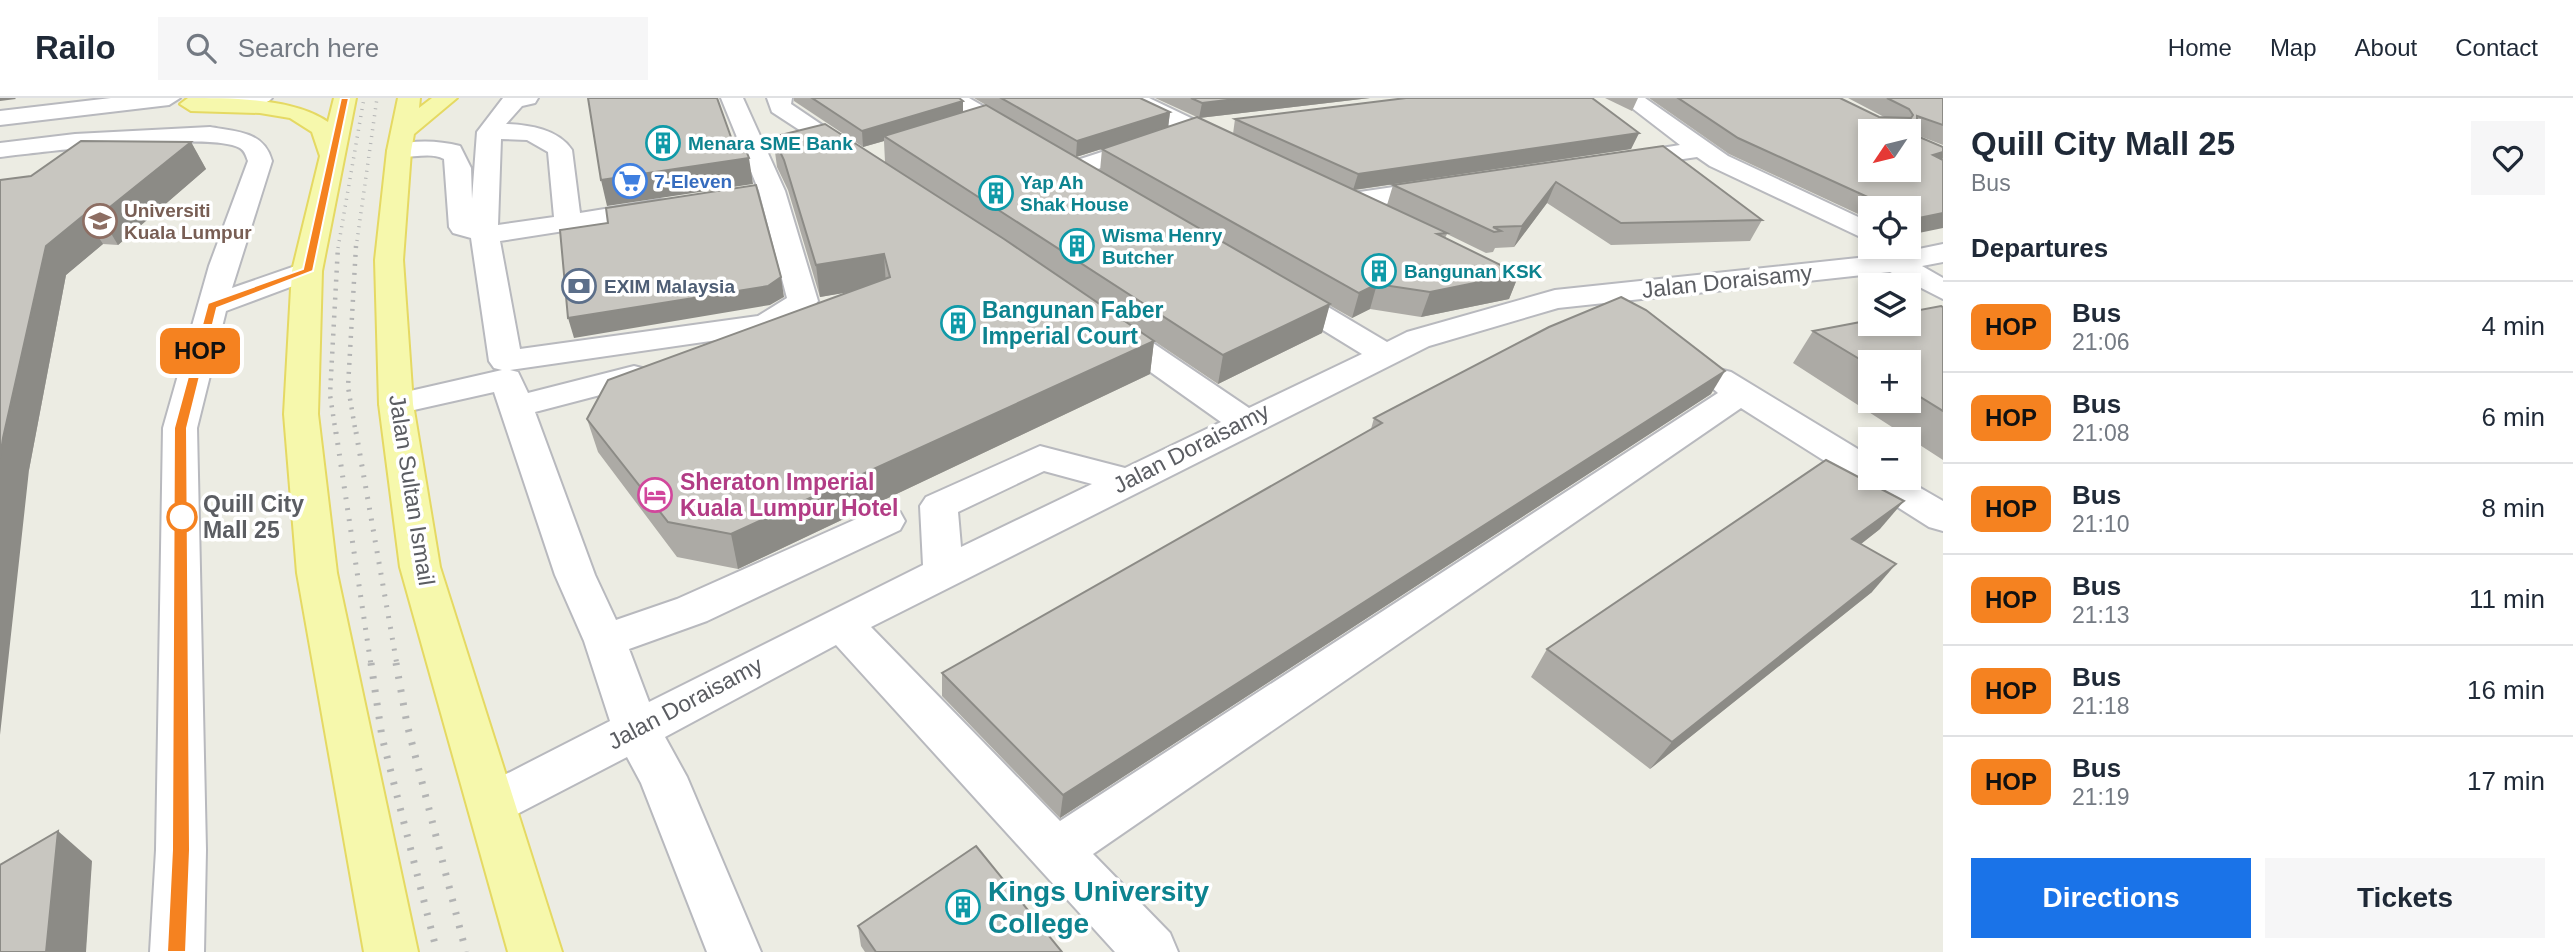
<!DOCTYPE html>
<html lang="en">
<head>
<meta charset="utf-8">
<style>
  body { margin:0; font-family:Arial,sans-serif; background:#f6f6f7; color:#1f2937; height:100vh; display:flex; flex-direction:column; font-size:26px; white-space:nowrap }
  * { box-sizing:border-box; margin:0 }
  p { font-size:23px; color:#747a83 }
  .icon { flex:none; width:38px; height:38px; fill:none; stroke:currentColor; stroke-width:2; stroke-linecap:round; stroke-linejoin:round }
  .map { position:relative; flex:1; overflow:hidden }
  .side { display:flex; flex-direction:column; background:#fff; width:630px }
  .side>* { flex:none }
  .badge { padding:0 14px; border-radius:10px; font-size:24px; line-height:46px }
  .needle { width:46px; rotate:235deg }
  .tools { position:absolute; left:1858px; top:21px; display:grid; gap:14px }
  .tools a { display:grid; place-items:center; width:63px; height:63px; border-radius:0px; background:#fff; box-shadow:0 4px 10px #0003; font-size:35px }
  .map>.badge { position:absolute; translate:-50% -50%; box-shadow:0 0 0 4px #fff }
  h2 { padding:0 28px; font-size:26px; line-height:63px }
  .round { display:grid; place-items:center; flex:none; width:74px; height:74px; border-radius:0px; background:#f6f6f7 }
  .overview { display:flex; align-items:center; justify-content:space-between; height:119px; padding:0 28px }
  h1 { font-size:33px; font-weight:600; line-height:52px }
  .cta { display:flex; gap:14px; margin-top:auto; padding:14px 28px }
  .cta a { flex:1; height:80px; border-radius:0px; background:#1a73e8; color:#fff; font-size:28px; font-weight:600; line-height:80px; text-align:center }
  .cta a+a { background:#f6f6f7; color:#1f2937 }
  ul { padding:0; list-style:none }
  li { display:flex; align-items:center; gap:21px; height:91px; padding:0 28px; border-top:2px solid #e0e1e3 }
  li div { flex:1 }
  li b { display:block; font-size:26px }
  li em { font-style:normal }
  li .badge { min-width:77px; font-weight:700; text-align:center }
  header { display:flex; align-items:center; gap:42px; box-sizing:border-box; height:98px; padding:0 35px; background:#fff; border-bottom:2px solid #e0e1e3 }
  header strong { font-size:33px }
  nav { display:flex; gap:38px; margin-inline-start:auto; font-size:24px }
  .search { width:490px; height:63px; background:#f6f6f7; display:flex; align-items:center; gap:18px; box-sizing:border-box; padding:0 24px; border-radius:0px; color:#747a83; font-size:26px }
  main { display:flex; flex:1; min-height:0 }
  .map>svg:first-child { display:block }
</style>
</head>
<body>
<header>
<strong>Railo</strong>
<div class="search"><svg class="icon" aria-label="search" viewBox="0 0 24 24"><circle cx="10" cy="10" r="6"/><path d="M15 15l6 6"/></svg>Search here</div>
<nav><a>Home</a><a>Map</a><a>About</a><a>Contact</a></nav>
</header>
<main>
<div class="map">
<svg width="1943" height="854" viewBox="0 0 1943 854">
  <rect width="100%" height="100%" fill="#ecece3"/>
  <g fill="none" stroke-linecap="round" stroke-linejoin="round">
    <!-- minor casing -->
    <g stroke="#b8b9be" stroke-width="4">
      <g id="minor">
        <path d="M111 0H180L169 7 0 27V13Z"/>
        <path d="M272 0C265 11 189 17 182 6L190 0Z"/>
        <path d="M503 0H538L535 5 522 8 506 26C529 27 558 31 572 52L580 115 660 102 669 104 673 110 669 116 660 118 500 143 520 251 758 218 787 200 759 93 721 0H743L785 93 818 203C808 218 783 231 766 235L510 272 518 274 528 295 634 268 646 271 650 278 646 285 535 314 595 477 616 522 677 501 872 414 886 410 900 414 905 423 900 432 707 523 629 551 649 604 923 467 920 408 926 399 1040 348 1125 370 1221 324 1097 236 1092 229 1097 222 1108 220 1119 222 1249 310 1362 256 1269 199 1265 193 1269 187 1280 184 1291 187 1387 244 1407 234 1555 192 1895 156 1943 146V164L1922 168 1943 180V201L1890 174 1558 210 1429 248 871 529 1060 723 1718 295 1702 281 1707 274 1719 271 1731 274 1871 359V380H1903L1943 403V433L1929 429 1741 310 1093 756 1170 835 1178 854H1115L836 547 665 639 687 679 761 854H707L641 685 627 659 492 729 475 722 468 707 475 692 610 623 584 543 555 477 494 294 396 316 384 313 379 306 384 299 502 272 494 270 489 263 471 140 453 135 449 129 444 61C429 53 407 62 390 58L387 53 390 48C413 42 437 42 460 48L471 70 472 101 477 34ZM501 41 527 42 548 54 554 119 498 127ZM1044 373 1092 386 961 449 958 414Z"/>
        <path d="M767 0H792L791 6 868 58 865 63H847L772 14Z"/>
        <path d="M942 0H969L1026 33 1030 38 1026 43H1010Z"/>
        <path d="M1120 0H1149L1239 43 1242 48 1239 53H1221L1123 5Z"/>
        <path d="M1619 0H1645L1728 58 1871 125V144L1710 68 1697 59 1621 70 1612 68 1609 63 1612 58 1680 47Z"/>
        <path d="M210 29C237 34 264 33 272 63L232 190 307 164 317 167 322 173 317 179 226 213 197 330 206 752 204 854H150L156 752 163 330 209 168 248 63C246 58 245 53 240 50 212 33 40 54 0 59V45L75 36Z"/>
        <path d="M1151 38 1160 40 1163 45 1160 50 1074 79 1065 76 1061 71 1065 66Z"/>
        <path d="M1441 82 1450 84 1454 90 1450 96 1346 112 1337 110 1333 104 1337 98 1346 96Z"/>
      </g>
    </g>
    <!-- major casing -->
    <g stroke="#e5d963" stroke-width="4">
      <g id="major">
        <path d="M188 0C230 0 294 0 328 24L334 0H356L322 173 318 316 337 475 418 854H364L297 475 284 316 292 173 320 58 312 34 290 20 260 15 191 13 180 6Z"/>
        <path d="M398 0H420L419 10 432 0H457L414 36 411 53 403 162 413 306 440 469 562 854H508L400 469 379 306 375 162 387 53Z"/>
      </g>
    </g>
    <!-- minor -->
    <use href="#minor" fill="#fff" fill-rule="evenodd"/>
    <!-- major -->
    <use href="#major" fill="#f6f8ac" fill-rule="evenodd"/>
    <!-- rail-far3 -->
    <g stroke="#b3b4b4" stroke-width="3.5" stroke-dasharray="1 6" stroke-linecap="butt">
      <path d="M338 150 364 0"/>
      <path d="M356 150 377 0"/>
    </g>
    <!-- rail-far2 -->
    <g stroke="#b3b4b4" stroke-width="4.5" stroke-dasharray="2 7" stroke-linecap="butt">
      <path d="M356 148 348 289 356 336"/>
      <path d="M336 336 330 297 338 148"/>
    </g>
    <!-- rail-far1 -->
    <g stroke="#b3b4b4" stroke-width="5" stroke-dasharray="2 9" stroke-linecap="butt">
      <path d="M336 334 371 567"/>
      <path d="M356 334 397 567"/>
    </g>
    <!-- rail -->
    <g stroke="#b3b4b4" stroke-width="7" stroke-dasharray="2.5 11" stroke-linecap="butt">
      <path d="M371 565 382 639 437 854"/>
      <path d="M396 565 407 626 466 854"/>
    </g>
  </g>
  <!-- wall -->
  <g fill="#acaaa5" fill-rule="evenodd">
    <path d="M794 0H959L963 3V14L986 7 974 0H1140L1170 14 1168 29 1233 36 1235 21 1639 35 1631 51 1355 92 1387 107 1393 87 1663 48 1762 122 1750 143 1611 147 1547 105 1514 149 1495 150 1493 154 1486 155 1447 136 1445 140 1519 176 1509 201 1421 219 1370 211 1352 220 1329 207 1322 235 1218 286 1154 243 1150 276 738 471 677 459 598 354 587 321 847 194 820 199 788 92 777 69 773 39 885 64 884 43 863 49 794 3ZM1102 51 1100 73 1076 59Z"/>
    <path d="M1155 0H1370L1199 20Z"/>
    <path d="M1605 0H1638L1632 13Z"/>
    <path d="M1649 0H1840L1879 19 1886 20 1848 0H1943V47L1917 37V38L1943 49V60L1909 110H1871V122L1729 56Z"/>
    <path d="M191 44 206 71 118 147 103 146 66 177 29 372 31 78Z"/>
    <path d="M1943 209V362L1793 265 1813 233ZM1871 264H1909V303H1871Z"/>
    <path d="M1711 296 1060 720 942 598V575L1371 331 1374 320Z"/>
    <path d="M1880 431 1861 446 1872 494 1650 671 1531 579 1547 551Z"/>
    <path d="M858 828 1062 854H865L861 848Z"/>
  </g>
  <!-- shaded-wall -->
  <g fill="#8c8b86">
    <path d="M0 0H15L16 1 0 3Z"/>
    <path d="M1244 0H1370L1199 20 1202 5Z"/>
    <path d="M963 3V18L884 38V43L863 49 862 33Z"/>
    <path d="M1170 14 1168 30 1076 59 1077 43Z"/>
    <path d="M1639 35 1631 51 1353 92 1358 76Z"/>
    <path d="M191 44 206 71 118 147 100 117Z"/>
    <path d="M1943 54V60L1938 68 1933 57Z"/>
    <path d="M749 60 753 86 607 108 601 82Z"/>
    <path d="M1556 84 1547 105 1514 149 1522 128Z"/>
    <path d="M1943 115V130L1909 137V122Z"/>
    <path d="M84 117 103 146 66 177 29 372 0 637V360L3 340 46 148Z"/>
    <path d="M884 156 886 188 820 199 816 167Z"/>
    <path d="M1519 176 1509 201 1421 219 1430 194Z"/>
    <path d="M781 179 784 199 770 207 574 240 568 220Z"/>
    <path d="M1377 186 1370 211 1352 220 1359 195Z"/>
    <path d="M1330 206 1322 235 1218 286 1223 257Z"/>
    <path d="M1154 243 1150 276 738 471 731 436Z"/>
    <path d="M1725 273 1711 296 1060 720 1063 697Z"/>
    <path d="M1904 403 1880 431 1830 470 1852 441Z"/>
    <path d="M1896 466 1872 494 1650 671 1672 644Z"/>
    <path d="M58 733 92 763 86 854H46Z"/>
  </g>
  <!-- building -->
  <g fill="#c8c6c0" stroke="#8c8b86" stroke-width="2" fill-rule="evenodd">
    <path d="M588 0H717L736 53 745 50 749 60 601 82Z"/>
    <path d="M812 0H959L963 3 862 33Z"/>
    <path d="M1001 0H1140L1170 14 1077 43Z"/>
    <path d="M1191 0H1244L1202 5Z"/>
    <path d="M1406 0H1592L1639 35 1358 76 1235 21Z"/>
    <path d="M1678 0H1840L1879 19 1911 20 1913 17 1909 11 1887 0H1943V27L1917 18V38L1943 49V54L1933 57 1943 62V115L1909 122V110H1884L1883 106 1738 40ZM1871 33H1909V72H1871Z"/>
    <path d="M986 7 1330 206 1223 257 884 38Z"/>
    <path d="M1197 19 1447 135 1437 136 1519 176 1430 194 1377 186 1359 195 1102 51Z"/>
    <path d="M825 26 1004 141 1154 243 731 436 668 424 587 321 608 282 890 179 884 156 816 167 784 62 773 39Z"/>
    <path d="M81 43 191 44 100 117H84L46 148 3 340 0 360V82L31 78Z"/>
    <path d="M1663 48 1762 122 1621 125 1556 84 1522 128 1493 129 1501 133 1494 134 1393 87Z"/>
    <path d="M756 87 781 179 768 188 568 220 560 132 608 125 606 110Z"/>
    <path d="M1621 199 1646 212 1725 273 1063 697 942 575 1382 325 1374 320 1549 229Z"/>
    <path d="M1941 208 1943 209V313L1909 292V264H1871V268L1813 233 1871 222V226H1909V214Z"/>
    <path d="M1826 362 1904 403 1852 441 1896 466 1672 644 1547 551Z"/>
    <path d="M58 733 46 854H0V767Z"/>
    <path d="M976 748 1062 854H876L858 828Z"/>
  </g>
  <!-- line -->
  <path fill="#f58220" stroke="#fff" stroke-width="2" d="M341 0H349L313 173 217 210 187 330 190 752 186 854H167L172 752 174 330 208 205 303 171Z"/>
  <!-- icons -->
  <defs>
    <g id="building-ring" transform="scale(1.75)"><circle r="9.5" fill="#fff" stroke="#0f9aa8" stroke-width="1.5"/><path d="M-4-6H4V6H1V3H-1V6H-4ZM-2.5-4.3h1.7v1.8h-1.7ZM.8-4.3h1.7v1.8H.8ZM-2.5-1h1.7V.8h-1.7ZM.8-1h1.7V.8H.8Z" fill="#0f9aa8"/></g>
    <g id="supermarket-ring" transform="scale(1.75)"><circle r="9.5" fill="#fff" stroke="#3f7fe0" stroke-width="1.5"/><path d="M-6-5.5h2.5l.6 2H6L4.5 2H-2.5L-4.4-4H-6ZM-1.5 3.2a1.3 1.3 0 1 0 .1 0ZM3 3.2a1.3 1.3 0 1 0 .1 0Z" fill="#3f7fe0"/></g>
    <g id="university-ring" transform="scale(1.75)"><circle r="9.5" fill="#fff" stroke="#8d6e63" stroke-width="1.5"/><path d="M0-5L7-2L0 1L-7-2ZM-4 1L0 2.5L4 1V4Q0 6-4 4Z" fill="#8d6e63"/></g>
    <g id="bank-ring" transform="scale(1.75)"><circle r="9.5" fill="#fff" stroke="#5c6f8a" stroke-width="1.5"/><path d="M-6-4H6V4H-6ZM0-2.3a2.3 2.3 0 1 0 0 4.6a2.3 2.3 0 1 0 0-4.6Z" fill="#5c6f8a"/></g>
    <g id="hotel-ring" transform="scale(1.75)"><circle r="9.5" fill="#fff" stroke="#d1479c" stroke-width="1.5"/><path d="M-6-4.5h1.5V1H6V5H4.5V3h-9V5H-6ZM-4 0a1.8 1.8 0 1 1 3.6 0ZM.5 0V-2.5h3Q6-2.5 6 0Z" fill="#d1479c"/></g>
  </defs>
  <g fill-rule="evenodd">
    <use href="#building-ring" x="663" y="45"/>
    <use href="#supermarket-ring" x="630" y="83"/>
    <use href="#building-ring" x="996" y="95"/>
    <use href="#university-ring" x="100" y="123"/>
    <use href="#building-ring" x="1077" y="148"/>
    <use href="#building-ring" x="1379" y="173"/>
    <use href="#bank-ring" x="579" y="188"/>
    <use href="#building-ring" x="958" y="225"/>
    <use href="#hotel-ring" x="655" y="397"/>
    <use href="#building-ring" x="963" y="809"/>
  </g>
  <!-- markers -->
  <circle fill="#fff" stroke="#f58220" stroke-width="3.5" cx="182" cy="419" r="14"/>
  <g text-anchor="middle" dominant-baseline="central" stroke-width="7" stroke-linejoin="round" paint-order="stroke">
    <!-- far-culture labels -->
    <g font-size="19" font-weight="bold" fill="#0d838f" stroke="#fff" text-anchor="start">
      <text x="688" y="45">Menara SME Bank</text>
      <text x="1020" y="84">Yap Ah<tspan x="1020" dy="22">Shak House</tspan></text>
      <text x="1102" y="137">Wisma Henry<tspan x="1102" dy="22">Butcher</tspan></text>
      <text x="1404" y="173">Bangunan KSK</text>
    </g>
    <!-- far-shop labels -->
    <g font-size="19" font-weight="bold" fill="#366cbe" stroke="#fff" text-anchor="start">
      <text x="654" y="83">7-Eleven</text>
    </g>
    <!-- far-education labels -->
    <g font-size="19" font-weight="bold" fill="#785e54" stroke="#fff" text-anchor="start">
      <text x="124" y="112">Universiti<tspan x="124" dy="22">Kuala Lumpur</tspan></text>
    </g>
    <!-- far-service labels -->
    <g font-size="19" font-weight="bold" fill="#4e5e75" stroke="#fff" text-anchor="start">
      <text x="604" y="188">EXIM Malaysia</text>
    </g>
    <!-- street labels -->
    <g font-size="23" fill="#5b5d62" stroke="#fff">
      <text transform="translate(1727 183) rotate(-6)">Jalan Doraisamy</text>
      <text transform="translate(1191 350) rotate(-27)">Jalan Doraisamy</text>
      <text transform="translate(412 392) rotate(81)">Jalan Sultan Ismail</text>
      <text transform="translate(685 605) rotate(-28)">Jalan Doraisamy</text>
    </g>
    <!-- culture labels -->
    <g font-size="23" font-weight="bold" fill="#0d838f" stroke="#fff" text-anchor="start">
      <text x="982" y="212">Bangunan Faber<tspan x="982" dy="26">Imperial Court</tspan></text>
    </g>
    <!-- hotel labels -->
    <g font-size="23" font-weight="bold" fill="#b23c85" stroke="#fff" text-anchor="start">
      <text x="680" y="384">Sheraton Imperial<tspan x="680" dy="26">Kuala Lumpur Hotel</tspan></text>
    </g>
    <!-- stop labels -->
    <g font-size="23" font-weight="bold" fill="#5b5d62" stroke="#fff" text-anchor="start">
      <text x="203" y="406">Quill City<tspan x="203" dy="26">Mall 25</tspan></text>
    </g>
    <!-- near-culture labels -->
    <g font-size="28" font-weight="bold" fill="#0d838f" stroke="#fff" text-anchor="start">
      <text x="988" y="793">Kings University<tspan x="988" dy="32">College</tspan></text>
    </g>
  </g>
</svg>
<div class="tools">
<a><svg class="needle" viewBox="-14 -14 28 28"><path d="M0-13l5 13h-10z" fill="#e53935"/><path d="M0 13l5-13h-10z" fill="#747a83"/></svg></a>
<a><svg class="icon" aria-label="locate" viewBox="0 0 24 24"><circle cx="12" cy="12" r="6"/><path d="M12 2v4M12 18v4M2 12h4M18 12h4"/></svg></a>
<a><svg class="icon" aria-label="layers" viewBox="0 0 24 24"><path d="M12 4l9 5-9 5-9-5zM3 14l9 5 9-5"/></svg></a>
<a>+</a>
<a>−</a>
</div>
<b class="badge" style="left:200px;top:253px;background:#f58220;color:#111">HOP</b>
</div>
<section class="side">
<div class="overview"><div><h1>Quill City Mall 25</h1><p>Bus</p></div><a class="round"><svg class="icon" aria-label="heart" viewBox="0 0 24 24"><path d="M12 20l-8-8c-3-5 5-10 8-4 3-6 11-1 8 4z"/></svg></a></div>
<h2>Departures</h2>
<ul>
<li><span class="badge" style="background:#f58220;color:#111">HOP</span><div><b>Bus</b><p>21:06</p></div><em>4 min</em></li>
<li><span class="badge" style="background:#f58220;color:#111">HOP</span><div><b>Bus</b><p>21:08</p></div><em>6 min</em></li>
<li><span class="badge" style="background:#f58220;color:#111">HOP</span><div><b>Bus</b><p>21:10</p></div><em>8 min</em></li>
<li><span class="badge" style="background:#f58220;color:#111">HOP</span><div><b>Bus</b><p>21:13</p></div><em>11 min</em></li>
<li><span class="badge" style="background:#f58220;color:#111">HOP</span><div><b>Bus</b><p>21:18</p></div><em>16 min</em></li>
<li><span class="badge" style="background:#f58220;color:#111">HOP</span><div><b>Bus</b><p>21:19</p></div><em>17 min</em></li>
</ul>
<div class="cta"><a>Directions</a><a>Tickets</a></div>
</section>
</main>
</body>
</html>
